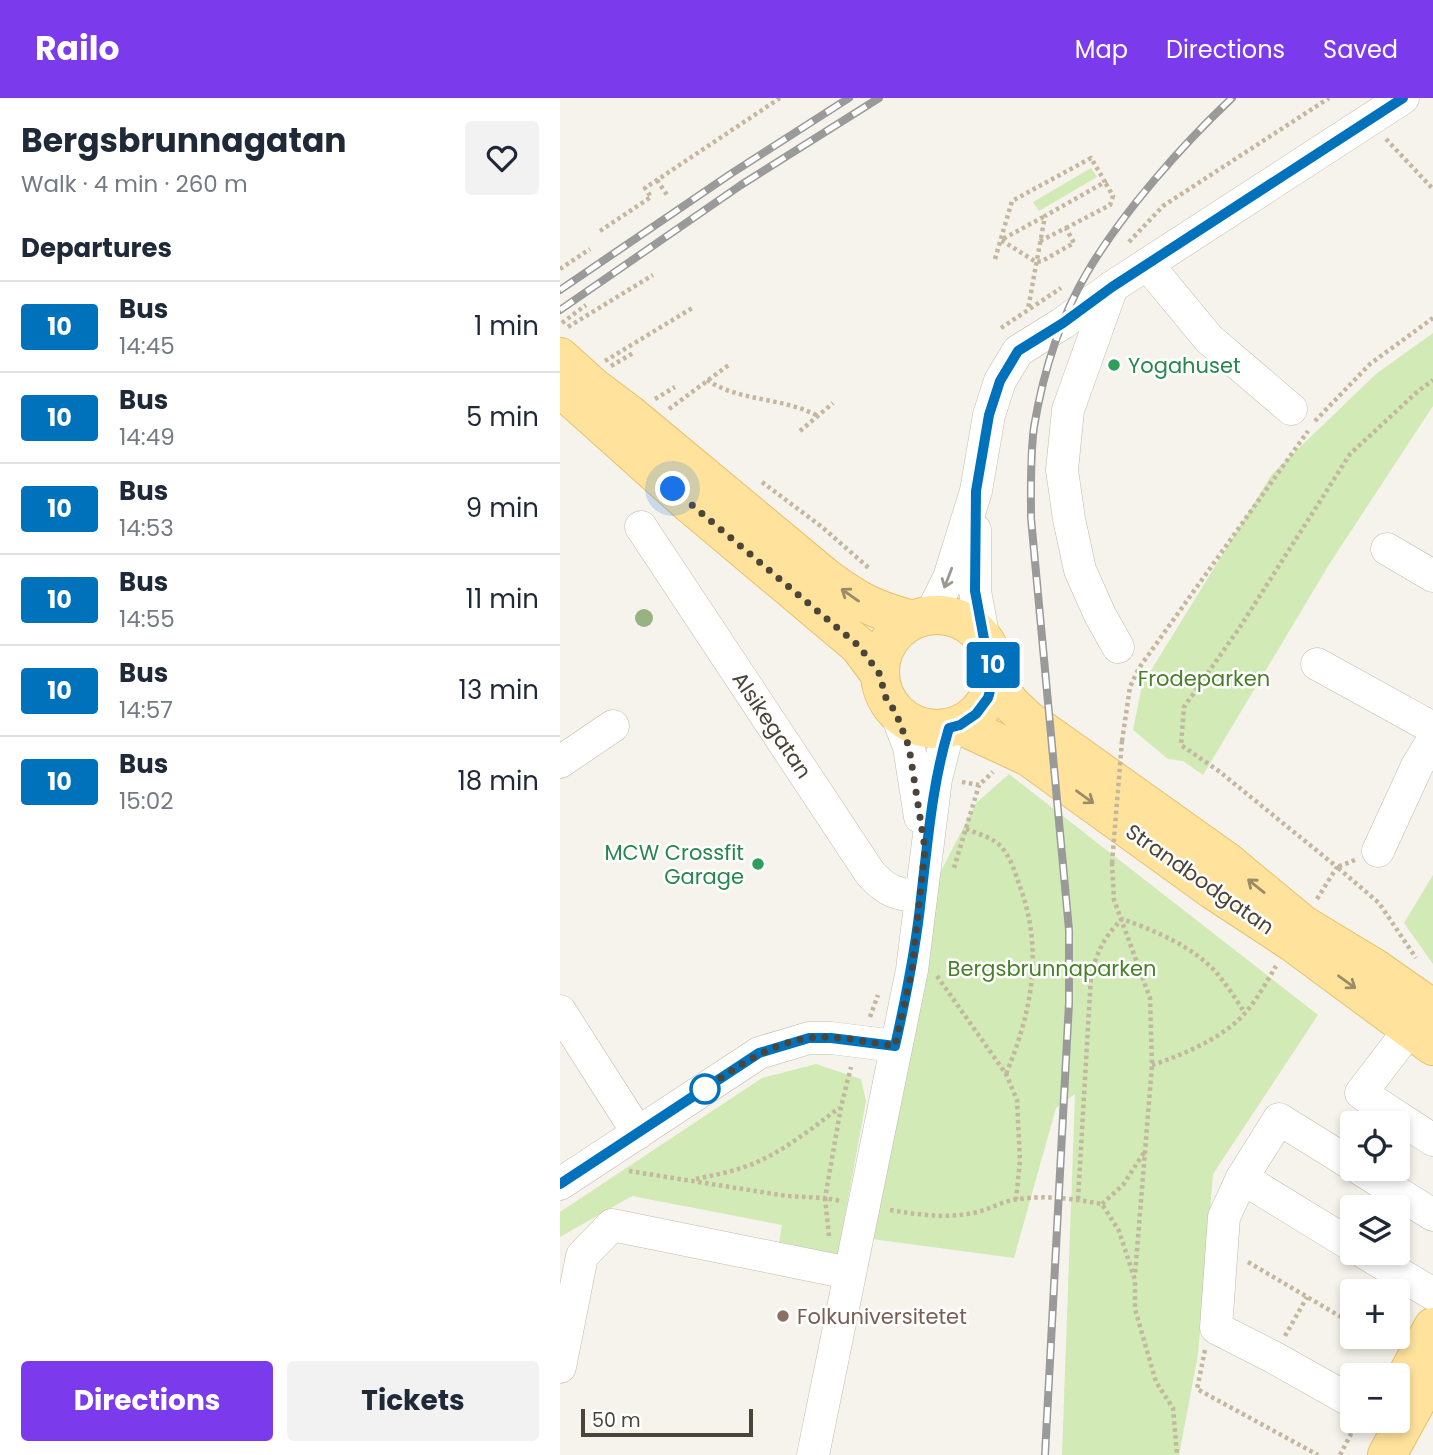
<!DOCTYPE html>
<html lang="en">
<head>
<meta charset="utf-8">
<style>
  body { margin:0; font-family:Poppins,sans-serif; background:#f2f2f3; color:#1f2937; height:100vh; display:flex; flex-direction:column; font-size:26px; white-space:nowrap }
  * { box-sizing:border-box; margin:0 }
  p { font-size:23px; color:#747a83 }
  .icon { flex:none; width:38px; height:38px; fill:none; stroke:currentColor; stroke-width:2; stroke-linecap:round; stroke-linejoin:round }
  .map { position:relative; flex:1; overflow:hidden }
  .side { display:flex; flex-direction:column; background:#fff; width:560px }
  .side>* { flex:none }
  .badge { padding:0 14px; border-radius:5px; font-size:24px; line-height:46px }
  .controls { position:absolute; left:780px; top:1013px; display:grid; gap:14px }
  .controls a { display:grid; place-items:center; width:70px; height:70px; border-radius:7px; background:#fff; box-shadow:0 4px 10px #0003; font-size:35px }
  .scale { position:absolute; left:21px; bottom:18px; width:172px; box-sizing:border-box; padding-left:7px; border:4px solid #4b4439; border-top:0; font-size:19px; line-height:24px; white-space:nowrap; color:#4b4439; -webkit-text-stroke:5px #fff; paint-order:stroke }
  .you { position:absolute; width:35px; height:35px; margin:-18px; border:5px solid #fff; border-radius:50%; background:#1a73e8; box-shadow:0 0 0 10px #1a73e833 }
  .map>.badge { position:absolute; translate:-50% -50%; box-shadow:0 0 0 4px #fff }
  h2 { padding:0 21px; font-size:26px; line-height:63px }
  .round { display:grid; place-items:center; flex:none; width:74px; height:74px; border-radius:7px; background:#f2f2f3 }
  .summary { display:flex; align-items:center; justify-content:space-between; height:119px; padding:0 21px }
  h1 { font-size:33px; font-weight:700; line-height:52px }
  .cta { display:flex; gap:14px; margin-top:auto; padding:14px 21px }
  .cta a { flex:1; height:80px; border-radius:7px; background:#7c3aed; color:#fff; font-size:28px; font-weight:700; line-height:80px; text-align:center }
  .cta a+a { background:#f2f2f3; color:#1f2937 }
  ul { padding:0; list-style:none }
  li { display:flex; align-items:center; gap:21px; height:91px; padding:0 21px; border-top:2px solid #e0e1e3 }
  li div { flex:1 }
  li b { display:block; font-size:26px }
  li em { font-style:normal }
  li .badge { min-width:77px; font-weight:700; text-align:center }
  header { display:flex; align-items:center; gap:42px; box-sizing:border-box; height:98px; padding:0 35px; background:#7c3aed; color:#fff }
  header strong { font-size:33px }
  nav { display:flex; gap:38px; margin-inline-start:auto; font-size:24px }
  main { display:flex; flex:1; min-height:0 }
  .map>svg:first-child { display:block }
</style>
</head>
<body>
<header>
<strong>Railo</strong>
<nav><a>Map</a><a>Directions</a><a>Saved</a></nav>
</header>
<main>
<section class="side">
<div class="summary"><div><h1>Bergsbrunnagatan</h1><p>Walk · 4 min · 260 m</p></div><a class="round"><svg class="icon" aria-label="heart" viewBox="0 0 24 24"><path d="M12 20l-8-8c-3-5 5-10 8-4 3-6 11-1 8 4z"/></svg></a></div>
<h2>Departures</h2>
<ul>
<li><span class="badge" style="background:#0072bc;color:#fff">10</span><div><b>Bus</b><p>14:45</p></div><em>1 min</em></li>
<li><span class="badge" style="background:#0072bc;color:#fff">10</span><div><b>Bus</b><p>14:49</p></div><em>5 min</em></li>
<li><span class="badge" style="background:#0072bc;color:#fff">10</span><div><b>Bus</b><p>14:53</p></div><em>9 min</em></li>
<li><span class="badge" style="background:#0072bc;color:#fff">10</span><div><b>Bus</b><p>14:55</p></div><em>11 min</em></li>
<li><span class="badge" style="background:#0072bc;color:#fff">10</span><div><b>Bus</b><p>14:57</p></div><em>13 min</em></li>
<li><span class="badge" style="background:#0072bc;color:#fff">10</span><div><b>Bus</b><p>15:02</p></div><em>18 min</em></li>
</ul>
<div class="cta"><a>Directions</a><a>Tickets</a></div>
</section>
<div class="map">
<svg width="873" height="1357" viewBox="0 0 873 1357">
  <rect width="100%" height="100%" fill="#f6f3ec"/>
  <!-- green -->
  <g fill="#d2eab5">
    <path d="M531 70 537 79 479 113 473 104Z"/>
    <path d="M873 235V308L770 465 643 677 623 663 608 661 573 632 582 587 712 376 816 276Z"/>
    <path d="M449 676 758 917 653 1076 638 1257 619 1357H502L515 996 496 1010 454 1160 312 1141 379 777 416 705Z"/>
    <path d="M873 777V866L844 825Z"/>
    <path d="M256 966 301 981 306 1003 278 1156 219 1145 222 1127 72 1098 0 1139V1114L202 980Z"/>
  </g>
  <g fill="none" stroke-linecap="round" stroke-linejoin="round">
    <!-- minor casing -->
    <g stroke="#c2bbae" stroke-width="33">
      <g id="minor">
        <path d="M587 166 649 241 731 311"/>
        <path d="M552 189 508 312 502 372 509 421 520 472 540 517 558 549"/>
        <path d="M81 429 310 775C327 794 336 796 361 799"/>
        <path d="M415 432V493L424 542"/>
        <path d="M827 451 873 478"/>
        <path d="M370 518 389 480 416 393 429 317 440 283 458 253 503 225 552 189 843 0"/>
        <path d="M757 566 873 630"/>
        <path d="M336 615 349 649 360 719"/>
        <path d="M0 664 53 628"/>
        <path d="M818 753 857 668 873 642"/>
        <path d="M0 913 78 1035"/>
        <path d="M850 931 801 995 873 1042"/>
        <path d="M800 1071 873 1117"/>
        <path d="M682 1080 719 1021 793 1067"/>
        <path d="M0 1086 199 955 249 940H271L335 948"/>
        <path d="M793 1148 682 1080 664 1119 656 1230 713 1259 793 1304"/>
        <path d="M805 1155 873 1196"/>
        <path d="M0 1269 22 1158 52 1127 289 1175"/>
        <path d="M253 1357 352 872 376 681 389 630"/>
      </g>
    </g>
    <!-- major casing -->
    <g stroke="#e6c16a" stroke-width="40">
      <g id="major">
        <path d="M0 259 33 289 69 316 265 479C297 503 314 512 353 522"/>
        <path d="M7 296 130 406 299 548 319 575"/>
        <circle cx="377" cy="574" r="57"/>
        <path d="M434 582 450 605 468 622 666 763 742 826 813 869 873 911"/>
        <path d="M400 627 469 659 653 792 732 844 873 948"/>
        <path d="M839 1292 873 1229"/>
        <path d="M827 1357 873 1273"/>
      </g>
    </g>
    <!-- path -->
    <g stroke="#c4b79f" stroke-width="4.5" stroke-dasharray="3.5 3.5" stroke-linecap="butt">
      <path d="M826 41 873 91"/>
      <path d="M97 82 107 97"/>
      <path d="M506 130 550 107 553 98 545 84"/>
      <path d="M40 133 91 99 85 90 220 0"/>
      <path d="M480 143 506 130 514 145 482 163 476 164 441 142 485 118"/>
      <path d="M569 144 603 108 769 0"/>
      <path d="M435 161 452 103 531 60 545 84 485 118 468 211"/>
      <path d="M0 171 30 151"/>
      <path d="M2 225 26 207"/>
      <path d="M8 229 93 177"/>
      <path d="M441 230 501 190"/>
      <path d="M45 263 134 209"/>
      <path d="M51 268 75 254"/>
      <path d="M147 282C180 304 223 299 258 318"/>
      <path d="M95 301 115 289"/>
      <path d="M109 311 170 266"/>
      <path d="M755 323 810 266 873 220"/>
      <path d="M240 333 273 305"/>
      <path d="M202 384 262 429 310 471"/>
      <path d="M451 545 458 562"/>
      <path d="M562 643 570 589 579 570 748 333"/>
      <path d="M402 684 419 687 433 674"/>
      <path d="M406 731C419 736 435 740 443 751 451 761 455 774 459 786 484 852 472 913 446 976"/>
      <path d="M795 762 777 769 819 805 856 860"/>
      <path d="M552 765 554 802 590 900 592 967 575 1177"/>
      <path d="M394 770 419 687"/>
      <path d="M757 801 777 769 660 674 621 647 624 609 680 529 790 356 857 294 873 282"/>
      <path d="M377 878 446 976 457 1002 460 1063 456 1101"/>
      <path d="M310 919 318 897"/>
      <path d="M592 967C623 957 665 939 686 914 698 900 707 883 716 868"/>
      <path d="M69 1073 227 1098 265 1100 281 1009 291 969"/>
      <path d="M136 1081C154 1077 172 1074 190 1067 223 1054 251 1031 279 1010"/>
      <path d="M518 1101 531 878C538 851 543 841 562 821 596 833 637 850 660 879 669 890 677 903 685 915"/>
      <path d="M542 1106 563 1087 585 1053"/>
      <path d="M330 1112C360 1117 388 1121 418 1114 432 1110 445 1102 460 1101 487 1097 515 1101 542 1106L559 1133 575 1182V1211L596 1284 613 1310 617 1357"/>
      <path d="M269 1138 265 1100 281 1103"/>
      <path d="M688 1164 793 1226"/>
      <path d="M725 1238 747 1199"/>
      <path d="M816 1239 829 1247"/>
      <path d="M645 1252 637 1291 758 1357"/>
      <path d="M780 1357 794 1330"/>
    </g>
    <!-- minor -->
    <use href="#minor" stroke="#fff" stroke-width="32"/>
    <!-- major -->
    <use href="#major" stroke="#ffe39c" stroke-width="38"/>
    <!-- rail casing -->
    <g stroke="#9a9a9a" stroke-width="8">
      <g id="rail">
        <path d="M0 192 172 75 289 0"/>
        <path d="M0 212 181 87 319 0"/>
        <path d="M485 1357 509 905V832L471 420C471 390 470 359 474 329 483 275 500 220 528 173 563 114 622 47 672 0"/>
      </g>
    </g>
    <!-- rail -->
    <use href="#rail" stroke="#fff" stroke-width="5" stroke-dasharray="16" stroke-linecap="butt"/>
    <!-- path-bridge -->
    <path stroke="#c4b79f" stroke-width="4.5" stroke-dasharray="3.5 3.5" stroke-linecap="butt" d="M552 765 562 643"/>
  </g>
  <!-- trees -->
  <circle fill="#97b381" cx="84" cy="520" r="9"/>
  <!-- one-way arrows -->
  <defs><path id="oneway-shaft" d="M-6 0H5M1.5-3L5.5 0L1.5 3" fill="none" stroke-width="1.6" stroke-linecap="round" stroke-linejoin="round" transform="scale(1.75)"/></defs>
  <use stroke="#9c9892" href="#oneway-shaft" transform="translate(388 480) rotate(111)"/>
  <g stroke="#9c8c66">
    <use href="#oneway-shaft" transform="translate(290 497) rotate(-145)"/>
    <use href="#oneway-shaft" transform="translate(525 699) rotate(36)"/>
    <use href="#oneway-shaft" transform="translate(696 788) rotate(-141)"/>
    <use href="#oneway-shaft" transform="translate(787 884) rotate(36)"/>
  </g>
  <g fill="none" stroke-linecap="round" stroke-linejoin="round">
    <!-- line casing -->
    <g stroke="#fff" stroke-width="16">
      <path id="line" d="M0 1086 199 955 249 940H271L335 948C346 899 356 850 361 800 368 742 372 686 389 630L400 627 416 616 428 600 433 582V561L424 541 415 493 416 393 429 317 440 283 458 253 503 225 552 189 843 0"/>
    </g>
    <!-- line -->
    <use href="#line" stroke="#0072bc" stroke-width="10"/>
    <!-- walk -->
    <path stroke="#4b4439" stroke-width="7" stroke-dasharray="0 12.6" d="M113 391 299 548 319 575 326 600 336 615 349 649 365 751 352 872 335 948C308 945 276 936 249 940 207 946 173 972 138 995L145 991"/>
  </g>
  <!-- markers -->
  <g fill="#2e9e5b" stroke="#fff" stroke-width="2.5">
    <circle cx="554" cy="267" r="7"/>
    <circle cx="198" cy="766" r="7"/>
  </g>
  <circle fill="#fff" stroke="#0072bc" stroke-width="3.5" cx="145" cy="991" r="14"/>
  <circle fill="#8d6e63" stroke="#fff" stroke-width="2.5" cx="223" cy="1218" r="7"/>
  <g text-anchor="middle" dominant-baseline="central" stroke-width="5" stroke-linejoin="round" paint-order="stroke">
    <!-- leisure labels -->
    <g font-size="21" fill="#27864d" stroke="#fff" text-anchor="start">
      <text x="568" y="267">Yogahuset</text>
      <text x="184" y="754" text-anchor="end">MCW Crossfit<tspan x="184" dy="24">Garage</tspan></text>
    </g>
    <!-- park labels -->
    <g font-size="21" fill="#4a7f2a" stroke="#fff">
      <text x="644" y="580">Frodeparken</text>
      <text x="492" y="870">Bergsbrunnaparken</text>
    </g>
    <!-- street labels -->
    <g font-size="21" fill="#4b4439" stroke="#fff">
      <text transform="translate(212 627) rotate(56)">Alsikegatan</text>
      <text transform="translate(640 781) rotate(35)">Strandbodgatan</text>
    </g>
    <!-- education labels -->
    <g font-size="21" fill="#785e54" stroke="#fff" text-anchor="start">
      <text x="237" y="1218">Folkuniversitetet</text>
    </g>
  </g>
</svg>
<div class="controls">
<a><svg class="icon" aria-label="locate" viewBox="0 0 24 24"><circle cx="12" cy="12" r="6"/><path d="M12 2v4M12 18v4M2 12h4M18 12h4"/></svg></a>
<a><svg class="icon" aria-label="layers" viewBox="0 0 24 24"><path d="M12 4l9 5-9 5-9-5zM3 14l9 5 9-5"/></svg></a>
<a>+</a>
<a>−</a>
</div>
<div class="scale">50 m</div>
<div class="you" style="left:113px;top:391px"></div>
<b class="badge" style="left:433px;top:567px;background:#0072bc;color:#fff">10</b>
</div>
</main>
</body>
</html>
